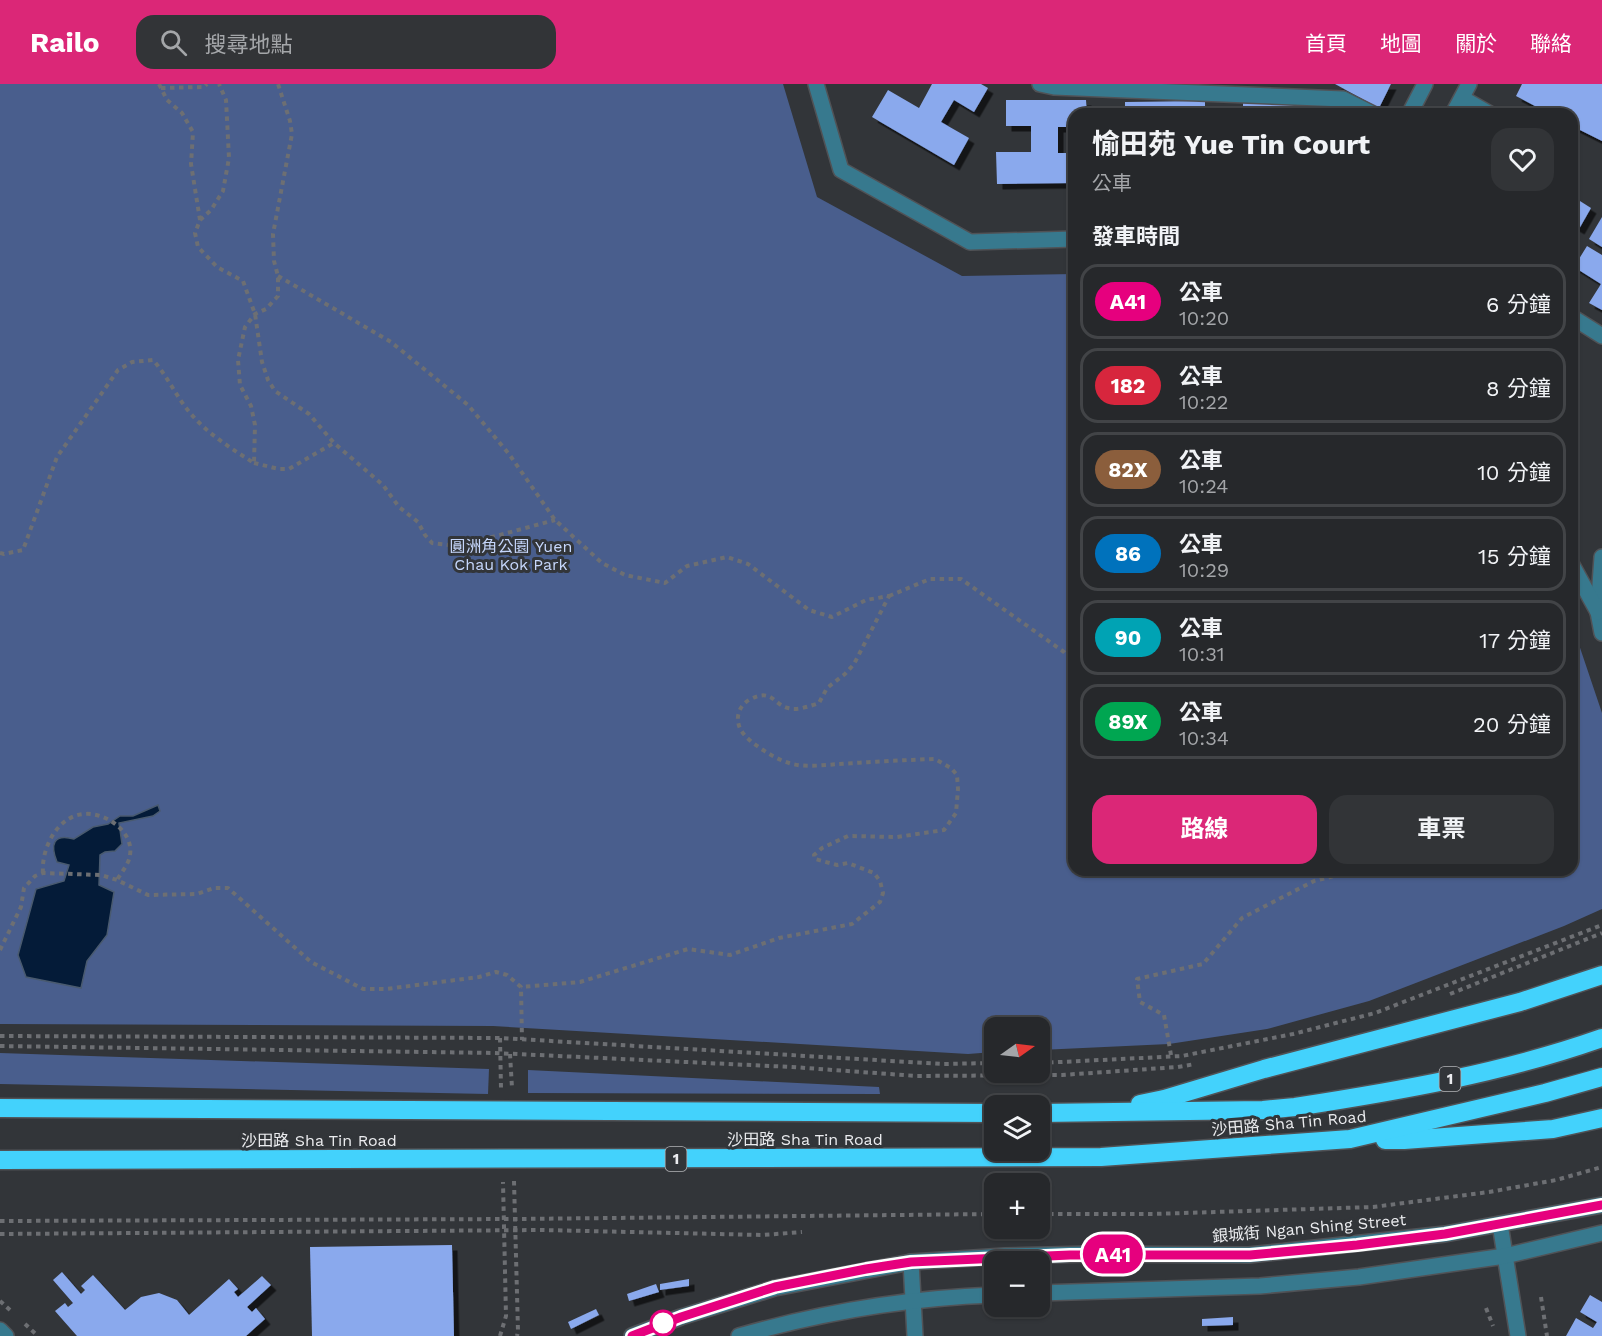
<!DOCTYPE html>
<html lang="zh-TW">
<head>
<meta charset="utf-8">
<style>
  body { margin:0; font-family:"Work Sans","Noto Sans TC",sans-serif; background:#323437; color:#f1f3f6; height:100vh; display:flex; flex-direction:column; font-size:22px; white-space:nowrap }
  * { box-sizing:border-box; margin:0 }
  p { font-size:20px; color:#a4a6a9 }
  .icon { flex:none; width:33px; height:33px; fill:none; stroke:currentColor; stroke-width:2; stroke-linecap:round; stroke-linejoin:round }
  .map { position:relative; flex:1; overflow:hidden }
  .sheet { position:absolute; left:1068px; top:24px; width:510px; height:768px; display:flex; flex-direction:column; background:#26282b; border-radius:18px; box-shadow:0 2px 4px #0004,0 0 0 2px #424447 }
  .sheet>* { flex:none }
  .badge { padding:0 12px; border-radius:20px; font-size:21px; line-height:39px }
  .needle { width:39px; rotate:76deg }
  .tools { position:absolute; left:984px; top:933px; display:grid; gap:12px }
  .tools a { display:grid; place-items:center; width:66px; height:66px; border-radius:12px; background:#26282b; box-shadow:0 2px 4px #0004,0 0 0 2px #424447; font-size:30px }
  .map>.badge { position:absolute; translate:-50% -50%; box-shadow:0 0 0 3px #fff }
  h2 { padding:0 24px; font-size:22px; line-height:54px }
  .round { display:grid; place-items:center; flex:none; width:63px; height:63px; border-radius:18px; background:#323437 }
  .headline { display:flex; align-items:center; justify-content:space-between; height:102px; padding:0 24px }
  h1 { font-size:28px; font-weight:700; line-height:45px }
  .action { display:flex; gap:12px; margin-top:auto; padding:12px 24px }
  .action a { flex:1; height:69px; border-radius:18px; background:#db2777; color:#fff; font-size:24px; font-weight:700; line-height:69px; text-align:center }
  .action a+a { background:#323437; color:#f1f3f6 }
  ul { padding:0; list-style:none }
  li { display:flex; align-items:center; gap:18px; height:75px; margin:0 12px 9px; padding:0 12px; border:3px solid #424447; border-radius:18px }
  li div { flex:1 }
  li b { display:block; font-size:22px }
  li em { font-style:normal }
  li .badge { min-width:66px; font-weight:700; text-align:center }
  header { display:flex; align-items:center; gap:36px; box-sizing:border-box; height:84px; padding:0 30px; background:#db2777; color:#fff }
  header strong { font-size:28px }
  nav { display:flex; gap:33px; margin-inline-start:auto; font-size:21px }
  .search { width:420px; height:54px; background:#323437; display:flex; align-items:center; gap:15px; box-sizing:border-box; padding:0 21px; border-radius:18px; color:#a4a6a9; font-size:22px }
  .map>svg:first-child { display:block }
</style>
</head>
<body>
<header>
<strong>Railo</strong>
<div class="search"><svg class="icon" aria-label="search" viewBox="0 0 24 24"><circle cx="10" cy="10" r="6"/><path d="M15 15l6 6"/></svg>搜尋地點</div>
<nav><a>首頁</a><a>地圖</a><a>關於</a><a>聯絡</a></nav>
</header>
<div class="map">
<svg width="1602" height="1252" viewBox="0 0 1602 1252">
  <defs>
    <filter id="shadow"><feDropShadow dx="5.5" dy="5.5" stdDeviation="0" flood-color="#0009"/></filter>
  </defs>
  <rect width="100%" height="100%" fill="#323539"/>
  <!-- green -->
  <g fill="#495e8d">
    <path d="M0 0H783L817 113 962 192 1074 190V786H1572V540L1602 629V825L1564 842 1369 917 1267 945 1169 960 1040 966V944H994V968L968 970 493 942 0 940Z"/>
    <path d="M0 969 489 985 488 1010 0 1000Z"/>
    <path d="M528 986 879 1003 880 1010 528 1009Z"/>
  </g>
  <!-- water -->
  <path fill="#041b38" stroke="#495a6f" stroke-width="1.5" d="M158 721 160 727 153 732 119 739 122 760 115 767 105 768 100 771 99 801 114 808 107 851 87 877 81 904 26 893 18 871 36 805 64 797 69 781 57 778C50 761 53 749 74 755L93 743 108 740 120 732H133Z"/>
  <!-- building -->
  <g fill="#8aa9ed" filter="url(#shadow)">
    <path d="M932 0H981L988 4 974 28 954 16 941 38 969 54 954 81 872 33 888 6 919 24Z"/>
    <path d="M1335 0H1391L1379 24Z"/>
    <path d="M1522 0H1602V57L1572 42V30H1550L1516 12Z"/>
    <path d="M1006 16H1086L1087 30H1074V43H1058V69H1074V99L997 100 996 68H1031V42H1006Z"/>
    <path d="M1205 17V30H1125V18Z"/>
    <rect x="1243" y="18" width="81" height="12"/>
    <path d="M1572 112 1591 124 1579 145 1572 141Z"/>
    <path d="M1602 133V163L1589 155Z"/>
    <path d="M1587 162 1602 171V226L1589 219 1601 200 1574 183Z"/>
    <path d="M452 1161 454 1252H312L310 1163Z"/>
    <path d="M62 1188 81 1210 85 1206 81 1202 93 1191 125 1226 141 1213 159 1209 177 1216 189 1231 229 1195 238 1205 234 1208 238 1213 262 1192 271 1201 247 1223 252 1228 256 1224 265 1235 246 1252H77L55 1227 65 1219 68 1223 73 1219 53 1196Z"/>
    <path d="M689 1195V1202L660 1206V1200Z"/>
    <path d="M656 1200 659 1208 629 1217 627 1210Z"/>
    <path d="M1590 1211 1602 1218V1252H1566L1576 1234 1593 1244 1597 1238 1580 1228Z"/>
    <path d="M596 1225 599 1231 571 1245 568 1238Z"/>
    <path d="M1233 1233V1241L1202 1242V1235Z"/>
  </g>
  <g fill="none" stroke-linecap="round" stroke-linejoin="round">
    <!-- minor casing -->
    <g stroke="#505256" stroke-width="18">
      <g id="minor">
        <path d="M816 0 841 86 970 158 1074 155"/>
        <path d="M1040 0 1054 3 1343 15 1373 30"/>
        <path d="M1462 14 1490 30"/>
        <path d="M1410 29 1425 0"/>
        <path d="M1453 30 1469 0"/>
        <path d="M1572 233 1602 252"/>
        <path d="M1602 473 1598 528 1602 549"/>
        <path d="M1572 481 1598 528"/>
        <path d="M1500 1140 1518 1252"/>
        <path d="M911 1178 915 1252"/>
        <path d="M1040 1209 1260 1202 1359 1193 1505 1172 1602 1149"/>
        <path d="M0 1246 6 1252"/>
        <path d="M632 1252 681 1233 775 1204 911 1178 1005 1172 1091 1170 1249 1171 1445 1150 1602 1121"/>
        <path d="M739 1252C823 1228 907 1214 994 1211"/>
      </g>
    </g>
    <!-- highway casing -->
    <g stroke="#505256" stroke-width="21">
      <g id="highway">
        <path d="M1140 1020 1164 1015 1264 985 1520 918 1602 891"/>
        <path d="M0 1024 994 1029"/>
        <path d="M1040 1029 1263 1026 1295 1023C1399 1007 1503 989 1602 954"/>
        <path d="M1385 1056H1404L1553 1045 1602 1034"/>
        <path d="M0 1076 1101 1073 1350 1055 1545 1009 1602 993"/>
      </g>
    </g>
    <!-- path -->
    <g stroke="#6d6f73" stroke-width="4" stroke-dasharray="4.5 4.5" stroke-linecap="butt">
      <path d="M159 0 167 16 182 29 193 48 191 80 200 136 195 149 198 163 217 183 243 197 255 230 262 278 268 296 275 307 309 330 334 359 383 401 399 423 418 438 425 451 432 459 459 462 555 436"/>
      <path d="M161 4 204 3 207 0"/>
      <path d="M200 136 211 126 223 107 229 74 226 16 219 0"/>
      <path d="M278 192 391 258 468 321 509 370 555 436 602 479 625 491 665 499 687 482 727 473 748 480 809 526 832 533 866 516 889 512 854 580 845 590 827 604 819 619C810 622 797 627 788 624 774 621 772 604 751 615 742 619 737 628 738 637 739 647 746 653 753 659 764 667 776 675 789 679 804 684 823 681 839 680 871 678 903 676 935 675L951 684 957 691 958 705 956 729 944 746 897 753 848 752 822 764 814 771 815 775 837 781 848 779 874 789 880 797 883 809 880 818 852 840 779 854 730 871 688 865 580 898 521 903"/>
      <path d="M254 379 279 385H289L334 359"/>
      <path d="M0 469 4 470 23 466 57 373 118 286 132 278 153 276C168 293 177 314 191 330 208 350 232 365 254 379L255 341 251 322 240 301 238 276 245 243 255 230 266 225 278 212V192L274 177 273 150 292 50 290 37 278 0"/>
      <path d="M889 512 930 495H961L1064 568 1074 580"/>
      <path d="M43 789C41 765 57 732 84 730 106 728 134 748 130 771 129 780 121 789 117 796"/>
      <path d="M0 866 21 823 24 804 35 792 43 789 101 791 117 796 148 811 197 810 214 804H228L311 878 363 905H386L479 893 496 888 507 891 521 903 522 956"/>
      <path d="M1450 910 1602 849"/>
      <path d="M0 952 500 954 943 980 994 979"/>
      <path d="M500 954 501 1004"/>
      <path d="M0 962 495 969 792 983 917 992 1062 991 1178 983 1195 980"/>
      <path d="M510 970 512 1004"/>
      <path d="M1171 971 1164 931 1140 918 1137 895 1203 880 1242 834 1314 797 1359 786"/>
      <path d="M1040 979 1182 972 1293 950 1375 929 1602 841"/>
      <path d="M514 1097 518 1247 517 1252"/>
      <path d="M1040 1130H1153L1373 1123 1489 1108 1556 1096 1602 1083"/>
      <path d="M0 1137 515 1135 994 1130"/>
      <path d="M0 1150 542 1146 763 1151 802 1148"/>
      <path d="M1541 1213 1547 1252"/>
      <path d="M0 1217 11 1227"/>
      <path d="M1486 1224 1493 1242"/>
      <path d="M25 1240 38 1252"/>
      <path d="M500 1252 506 1232 503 1098"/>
    </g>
    <!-- minor -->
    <use href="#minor" stroke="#37798e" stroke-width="15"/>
    <!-- highway -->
    <use href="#highway" stroke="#43d2fc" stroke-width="18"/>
  </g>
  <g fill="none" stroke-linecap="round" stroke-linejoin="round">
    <!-- line casing -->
    <g stroke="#fff" stroke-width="14">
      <path id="line" d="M632 1252 681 1233 775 1203 866 1185 911 1178 1070 1171H1250L1357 1161 1445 1150 1602 1121"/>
    </g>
    <!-- line -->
    <use href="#line" stroke="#e6007e" stroke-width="9"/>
  </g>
  <!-- markers -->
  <circle fill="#fff" stroke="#e6007e" stroke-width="3" cx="663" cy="1239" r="12"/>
  <g text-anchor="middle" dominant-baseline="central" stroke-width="6" stroke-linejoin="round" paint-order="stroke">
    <!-- shield labels -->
    <g fill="#323539" stroke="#b4b5b8" stroke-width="1.5">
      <rect x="1439.5" y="983" width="21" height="24" rx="4.5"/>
      <rect x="665.5" y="1063" width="21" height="24" rx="4.5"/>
    </g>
    <g font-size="15" font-weight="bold" fill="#ebecef">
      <text x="1450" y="995">1</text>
      <text x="676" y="1075">1</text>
    </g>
    <!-- park labels -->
    <g font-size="16" fill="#c6d7fc" stroke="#323539">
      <text x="511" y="462">圓洲角公園 Yuen<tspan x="511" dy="18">Chau Kok Park</tspan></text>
    </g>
    <!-- street labels -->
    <g font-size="16" fill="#ebecef" stroke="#323539">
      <text transform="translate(1289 1039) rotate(-5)">沙田路 Sha Tin Road</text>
      <text x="805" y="1055">沙田路 Sha Tin Road</text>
      <text x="319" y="1056">沙田路 Sha Tin Road</text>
      <text transform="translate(1309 1144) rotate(-5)">銀城街 Ngan Shing Street</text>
    </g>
  </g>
</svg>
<div class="tools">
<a><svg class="needle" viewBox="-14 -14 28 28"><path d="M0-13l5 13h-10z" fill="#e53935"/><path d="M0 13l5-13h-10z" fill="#a4a6a9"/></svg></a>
<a><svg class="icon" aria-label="layers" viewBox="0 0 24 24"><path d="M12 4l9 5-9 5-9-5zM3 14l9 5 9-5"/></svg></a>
<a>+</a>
<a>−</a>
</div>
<b class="badge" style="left:1113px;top:1170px;background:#e6007e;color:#fff">A41</b>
<section class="sheet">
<div class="headline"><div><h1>愉田苑 Yue Tin Court</h1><p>公車</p></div><a class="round"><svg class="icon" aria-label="heart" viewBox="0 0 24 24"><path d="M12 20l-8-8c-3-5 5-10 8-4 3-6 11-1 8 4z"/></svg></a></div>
<h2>發車時間</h2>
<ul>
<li><span class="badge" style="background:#e6007e;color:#fff">A41</span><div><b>公車</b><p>10:20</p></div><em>6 分鐘</em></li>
<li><span class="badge" style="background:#d7263d;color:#fff">182</span><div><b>公車</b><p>10:22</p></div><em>8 分鐘</em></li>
<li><span class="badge" style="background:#8b5e3c;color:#fff">82X</span><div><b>公車</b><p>10:24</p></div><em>10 分鐘</em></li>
<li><span class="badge" style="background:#0072bc;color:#fff">86</span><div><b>公車</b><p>10:29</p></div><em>15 分鐘</em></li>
<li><span class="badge" style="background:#00a3b4;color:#fff">90</span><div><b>公車</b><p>10:31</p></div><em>17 分鐘</em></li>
<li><span class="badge" style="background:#00a651;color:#fff">89X</span><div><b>公車</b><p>10:34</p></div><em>20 分鐘</em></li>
</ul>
<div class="action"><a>路線</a><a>車票</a></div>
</section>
</div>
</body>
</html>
